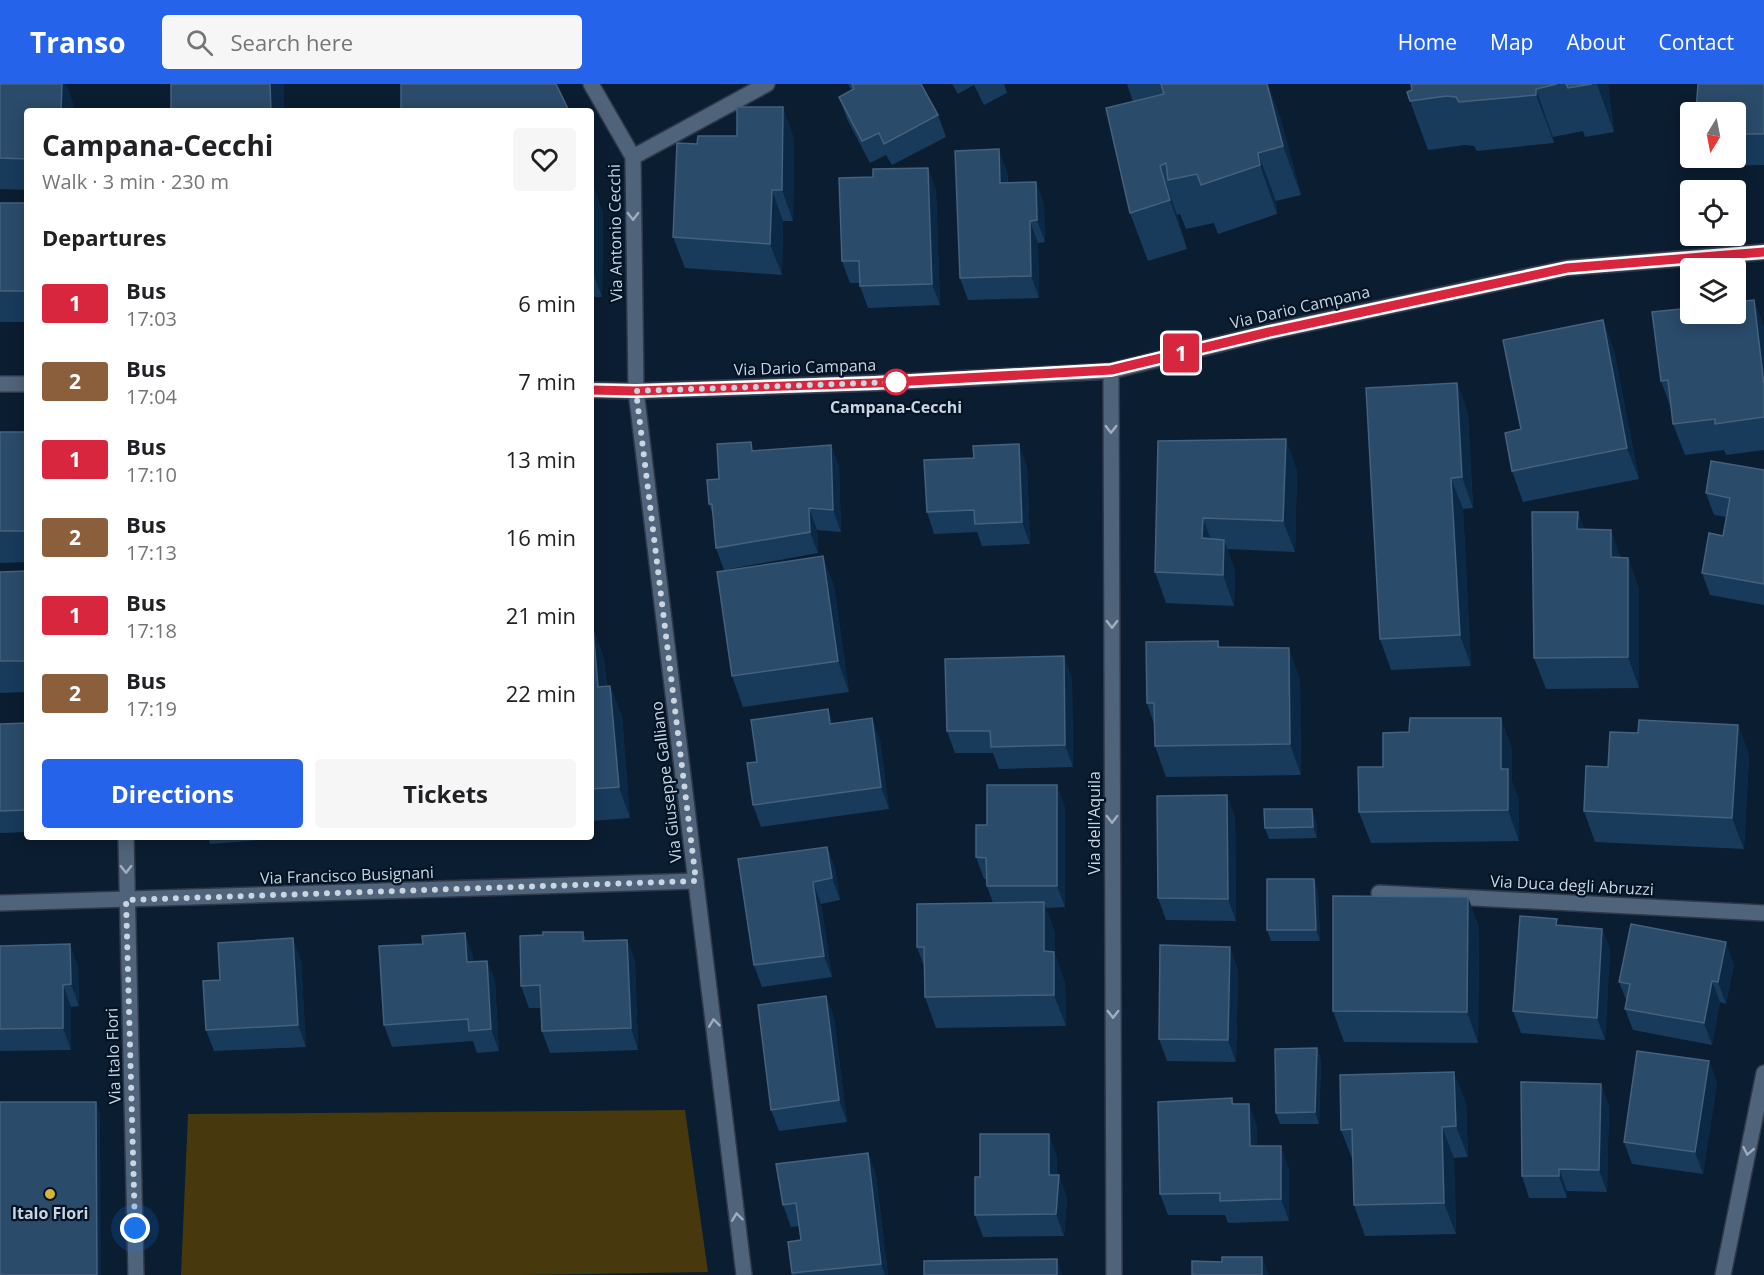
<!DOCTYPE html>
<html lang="en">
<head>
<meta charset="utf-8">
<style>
  body { margin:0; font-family:"Open Sans",sans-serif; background:#f6f6f6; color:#202124; height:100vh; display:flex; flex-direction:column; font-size:22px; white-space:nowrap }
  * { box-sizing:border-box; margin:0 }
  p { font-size:20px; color:#757577 }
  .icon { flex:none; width:33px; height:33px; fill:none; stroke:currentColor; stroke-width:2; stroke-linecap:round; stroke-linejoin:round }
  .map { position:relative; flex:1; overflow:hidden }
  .side { position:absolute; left:24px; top:24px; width:570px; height:732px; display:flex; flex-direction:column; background:#fff; border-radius:6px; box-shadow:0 3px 15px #0003 }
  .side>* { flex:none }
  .badge { padding:0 12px; border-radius:4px; font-size:21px; line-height:39px }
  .needle { width:39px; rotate:190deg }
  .fabs { position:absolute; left:1680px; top:18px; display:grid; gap:12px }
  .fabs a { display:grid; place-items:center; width:66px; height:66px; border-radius:6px; background:#fff; box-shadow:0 3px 15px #0003; font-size:30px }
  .you { position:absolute; width:30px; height:30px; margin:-15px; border:4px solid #fff; border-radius:50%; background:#1a73e8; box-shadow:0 0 0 9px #1a73e833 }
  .map>.badge { position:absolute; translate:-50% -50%; box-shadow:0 0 0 3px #fff }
  h2 { padding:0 18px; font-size:22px; line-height:54px }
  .round { display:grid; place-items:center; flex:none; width:63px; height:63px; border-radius:6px; background:#f6f6f6 }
  .headline { display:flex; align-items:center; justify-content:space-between; height:102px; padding:0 18px }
  h1 { font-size:28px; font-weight:700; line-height:45px }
  .cta { display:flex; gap:12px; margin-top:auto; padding:12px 18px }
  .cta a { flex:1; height:69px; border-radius:6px; background:#2563eb; color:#fff; font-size:24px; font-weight:700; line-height:69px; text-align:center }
  .cta a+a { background:#f6f6f6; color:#202124 }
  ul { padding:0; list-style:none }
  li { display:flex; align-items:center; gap:18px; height:78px; padding:0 18px }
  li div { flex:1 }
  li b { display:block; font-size:22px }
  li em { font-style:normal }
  li .badge { min-width:66px; font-weight:700; text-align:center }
  header { display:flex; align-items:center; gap:36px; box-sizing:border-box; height:84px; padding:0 30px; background:#2563eb; color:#fff }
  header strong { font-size:28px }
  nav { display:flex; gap:33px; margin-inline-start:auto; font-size:21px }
  .search { width:420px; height:54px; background:#f6f6f6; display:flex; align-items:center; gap:15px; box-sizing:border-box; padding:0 21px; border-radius:6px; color:#757577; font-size:22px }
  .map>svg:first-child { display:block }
</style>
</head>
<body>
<header>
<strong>Transo</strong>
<div class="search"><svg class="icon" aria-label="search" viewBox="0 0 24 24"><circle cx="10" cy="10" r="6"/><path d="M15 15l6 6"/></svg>Search here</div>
<nav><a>Home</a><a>Map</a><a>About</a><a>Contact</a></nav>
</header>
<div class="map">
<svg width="1764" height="1191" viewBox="0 0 1764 1191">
  <rect width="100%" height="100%" fill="#0b1d30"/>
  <!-- green -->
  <path fill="#47390d" d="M685 1026 708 1188 524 1191H181L188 1030Z"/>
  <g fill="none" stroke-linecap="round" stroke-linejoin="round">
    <!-- street casing -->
    <g stroke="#303848" stroke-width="18">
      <g id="street">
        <path d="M591 0 633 73 636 307 744 1191"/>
        <path d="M633 73 767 0"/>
        <path d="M1111 287 1114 1191"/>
        <path d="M0 300H27"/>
        <path d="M591 306 636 307 875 299 1111 287 1269 248 1567 184 1764 168"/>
        <path d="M126 753 136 1191"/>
        <path d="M1379 809 1764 829"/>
        <path d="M0 819 696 797"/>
        <path d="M1723 1191 1764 989"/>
      </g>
    </g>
    <!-- street -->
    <use href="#street" stroke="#4f647a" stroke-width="15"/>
  </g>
  <!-- wall -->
  <g fill="#183b5c">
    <path d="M0 0 74 21 27 27V106L0 105Z"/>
    <path d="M848 0H921L938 31 946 53 892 81 886 71 870 79 847 35 839 13 852 7Z"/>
    <path d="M952 0H1004L1007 9 984 21 974 1 958 10Z"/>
    <path d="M1127 0H1268L1281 36 1301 111 1276 117 1277 130 1218 150 1214 139 1186 145 1180 130 1177 131 1187 165 1148 177 1130 129 1133 18Z"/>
    <path d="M1411 0H1608L1614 48 1585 53 1583 47 1553 53 1554 59 1477 67 1474 62 1465 61 1428 66 1410 17 1412 6Z"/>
    <path d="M1764 0V81L1706 82 1703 74H1736V28Z"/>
    <path d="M794 54 793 137H783L782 191 685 184 673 153 697 60Z"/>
    <path d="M928 84 936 106 940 221 868 224 860 202V199H850L842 177 873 93Z"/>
    <path d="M1007 87 1008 99 1036 98 1044 120 1045 158 1038 159 1039 214 968 216 960 194Z"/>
    <path d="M591 96 603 130 602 213H591Z"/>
    <rect x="0" y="119" width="27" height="119"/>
    <path d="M1754 216 1764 244V366L1726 371 1724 366 1685 371 1673 340 1672 327 1661 297Z"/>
    <path d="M1603 236 1614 267 1639 395 1523 418 1512 387 1521 345Z"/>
    <path d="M1457 299 1468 330 1473 424 1463 425 1471 582 1391 586 1380 555Z"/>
    <path d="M0 348H27V478L0 479Z"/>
    <path d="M1158 357 1297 386 1295 468 1227 465 1235 487 1234 522 1166 519 1155 488Z"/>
    <path d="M831 361 839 383 841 448 817 446 818 469 724 486 716 464 714 433 709 420 719 395 754 367Z"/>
    <path d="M974 374 1027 382 1030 460 982 462 977 448 934 450 927 428Z"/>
    <path d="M1764 386V521L1710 511 1702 489 1723 452 1726 433 1714 431 1706 409Z"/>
    <path d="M1578 428 1584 445 1621 474H1628L1639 505V604L1546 605 1534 574Z"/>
    <path d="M823 472 834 503 849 608 743 623 732 592Z"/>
    <path d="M27 487V608L0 609V488Z"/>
    <path d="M593 544 604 575 607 603 610 602 622 633 630 734 591 737V545Z"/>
    <path d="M1218 557 1220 563 1300 595 1301 691 1166 693 1155 662 1154 640 1147 619Z"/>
    <path d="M1072 594 1073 683 999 685 993 669H955L947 647Z"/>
    <path d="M828 625 833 640 880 656 889 725 761 743 753 721 757 678Z"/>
    <path d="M27 639V748L0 749V640Z"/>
    <path d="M1738 641 1749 672 1744 765 1595 758 1584 727 1608 683 1638 649Z"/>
    <path d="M1512 664V698L1519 716V757L1371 759 1359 728 1383 683Z"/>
    <path d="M1065 723V823L1046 824 1055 849V871L1065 899 1066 942 936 944 925 913 924 882 917 863 993 819 987 802V795H984L976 773 987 741Z"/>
    <path d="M1235 733 1236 837 1166 836 1158 814Z"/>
    <path d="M1316 736 1317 754 1269 755 1265 744Z"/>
    <path d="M208 753H297L210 760Z"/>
    <path d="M827 763 835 784 840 816 821 820 832 893 762 903 754 881Z"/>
    <path d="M1314 795 1318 807 1320 857H1271L1267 846Z"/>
    <path d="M1468 813 1479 844 1478 959 1344 958 1333 927Z"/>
    <path d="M1602 845 1610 866 1605 956 1521 949 1513 927Z"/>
    <path d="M583 848 586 857 627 856 635 877 638 966 550 969 542 947 541 924H529L521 902 543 851Z"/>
    <path d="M0 862 78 882 79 922 71 923V966L0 967Z"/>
    <path d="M473 871V878L487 877 495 898 499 967 477 969 473 957 392 963 384 941Z"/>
    <path d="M301 876 306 963 214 967 206 946 220 896Z"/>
    <path d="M1734 880 1726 920 1720 918 1712 961 1633 946 1625 925 1627 918 1619 898Z"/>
    <path d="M1238 885 1236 978 1167 977 1159 955Z"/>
    <path d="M826 912 834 934 847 1038 779 1047 771 1026Z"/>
    <path d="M1317 964 1321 976 1319 1040H1280L1276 1029Z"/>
    <path d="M1709 977 1717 999 1703 1090 1632 1080 1624 1058Z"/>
    <path d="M1601 1000 1609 1022 1607 1108 1567 1107V1114H1529L1522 1092Z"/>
    <path d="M1232 1014 1234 1020 1257 1042V1062L1289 1084V1137L1228 1139 1225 1131H1168L1160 1110Z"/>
    <path d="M1466 1019 1468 1073 1454 1074 1456 1150 1365 1152 1354 1121 1353 1077 1341 1046Z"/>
    <path d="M868 1069 876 1091 888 1191H792V1189L801 1156 799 1142 791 1143 783 1121Z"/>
    <path d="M1057 1072V1091L1067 1113 1064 1152 983 1153 975 1131 980 1093Z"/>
  </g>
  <!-- shaded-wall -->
  <g fill="#0b2844">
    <path d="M62 0H66L74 21V27H61Z"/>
    <path d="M270 0H284V27H271Z"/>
    <path d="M1267 0H1268L1281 36 1301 111 1283 62Z"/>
    <path d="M1597 0H1608L1614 48Z"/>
    <path d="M1536 5 1553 53 1554 59 1536 11Z"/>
    <path d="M783 23 794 54 793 137 782 106Z"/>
    <path d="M999 65 1007 87 1008 121 1000 99Z"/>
    <path d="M1258 69 1276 117 1277 130 1260 81Z"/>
    <path d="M1160 82 1177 131 1187 165 1170 116Z"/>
    <path d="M928 84 936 106 940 221 932 200Z"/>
    <path d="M591 96 603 130 602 213 591 183Z"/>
    <path d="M1036 98 1044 120 1045 158 1037 136Z"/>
    <path d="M772 106 783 137 782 191 770 160Z"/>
    <path d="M1030 137 1038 159 1039 214 1031 192Z"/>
    <path d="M1754 216 1764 244V301Z"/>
    <path d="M1603 236 1614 267 1639 395 1627 364Z"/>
    <path d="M1457 299 1468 330 1473 424 1462 393Z"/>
    <path d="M1286 355 1297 386 1295 468 1283 437Z"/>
    <path d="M1019 360 1027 382 1030 460 1022 438Z"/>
    <path d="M831 361 839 383 841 448 833 426Z"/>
    <path d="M1451 394 1463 425 1471 582 1460 551Z"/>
    <path d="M809 424 817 446 818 469 810 448Z"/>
    <path d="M1578 428 1589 459 1577 445Z"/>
    <path d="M1203 434 1214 465 1202 454Z"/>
    <path d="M1611 446 1622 476 1611 473Z"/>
    <path d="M1224 456 1235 487 1234 522 1223 491Z"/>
    <path d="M823 472 834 503 849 608 838 577Z"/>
    <path d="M1628 474 1639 505V604L1628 573Z"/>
    <path d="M593 544 604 575 609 634 598 603Z"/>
    <path d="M1289 564 1300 595 1301 691 1290 660Z"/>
    <path d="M1064 572 1072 594 1073 683 1065 661Z"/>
    <path d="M610 602 622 633 630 734 619 703Z"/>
    <path d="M828 625 835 647 830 640Z"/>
    <path d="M872 634 880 656 889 725 881 703Z"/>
    <path d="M1501 634 1512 664V698L1519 716V757L1508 726 1501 685Z"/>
    <path d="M1738 641 1749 672 1744 765 1732 734Z"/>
    <path d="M1057 701 1065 723V823L1057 802Z"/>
    <path d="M1227 711 1235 733 1236 837 1228 815Z"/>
    <path d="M1312 725 1316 736 1317 754 1313 743Z"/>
    <path d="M827 763 835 784 840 816 832 794Z"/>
    <path d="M1314 795 1318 807 1320 857 1316 846Z"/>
    <path d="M813 798 821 820 832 893 824 872Z"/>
    <path d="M1468 813 1479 844 1478 959 1467 928Z"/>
    <path d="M1044 818 1055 849V871L1065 899 1066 942 1054 911 1044 867Z"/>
    <path d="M1602 845 1610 866 1605 956 1597 934Z"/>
    <path d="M465 849 473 871 475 900 467 878Z"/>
    <path d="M293 854 301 876 306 963 298 941Z"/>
    <path d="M627 856 635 877 638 966 631 944Z"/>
    <path d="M1726 858 1734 880 1726 920 1718 898Z"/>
    <path d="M70 860 78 882 79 922 71 900Z"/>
    <path d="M1230 863 1238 885 1236 978 1228 956Z"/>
    <path d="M487 877 495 898 499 967 491 945Z"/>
    <path d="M1712 897 1720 918 1712 961 1704 939Z"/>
    <path d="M63 901 71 923V966L63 944Z"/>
    <path d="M826 912 834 934 847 1038 839 1016Z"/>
    <path d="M1317 964 1321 976 1319 1040 1315 1028Z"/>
    <path d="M1709 977 1717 999 1703 1090 1695 1068Z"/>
    <path d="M1454 988 1466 1019 1468 1073 1456 1042Z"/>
    <path d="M1601 1000 1609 1022 1607 1108 1599 1086Z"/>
    <path d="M96 1018 100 1029 101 1191H97Z"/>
    <path d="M1249 1020 1257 1042V1084L1250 1062Z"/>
    <path d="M1442 1043 1454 1074 1456 1150 1444 1119Z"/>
    <path d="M1049 1050 1057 1072V1112L1059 1091 1067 1113 1064 1152 1056 1130 1049 1091Z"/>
    <path d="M1281 1062 1289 1084V1137L1281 1115Z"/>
    <path d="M868 1069 876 1091 888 1191H885L881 1180Z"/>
    <path d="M1559 1085 1567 1107V1114L1559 1092Z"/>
    <path d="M1262 1173 1269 1191H1262Z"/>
    <path d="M1057 1175 1062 1191H1057Z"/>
  </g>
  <!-- building -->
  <g fill="#2b4b6a" stroke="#44617d" stroke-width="1.5">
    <path d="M0 0H62L61 27H27V75L0 74Z"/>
    <path d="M171 0H270L271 27H171Z"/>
    <path d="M401 0H556L569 27H401Z"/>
    <path d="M852 0H921L938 31 884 60 879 49 862 57 839 13 854 5Z"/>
    <path d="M1161 0H1267L1283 62 1258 69 1260 81 1201 101 1197 90 1168 96 1166 79 1160 82 1170 116 1130 129 1106 24 1164 10Z"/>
    <path d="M1411 0H1557L1536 5V11L1459 18 1456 13 1447 12 1410 17 1407 8 1412 6Z"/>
    <path d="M1566 0H1592L1568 4Z"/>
    <path d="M1698 0H1764V50H1736V28H1696Z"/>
    <path d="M737 23H783L782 106H772L770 160 673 153 677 59 697 60 698 52H737Z"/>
    <path d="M999 65 1000 99 1036 98 1037 136 1030 137 1031 192 960 194 955 67Z"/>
    <path d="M928 84 932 200 860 202 859 177H842L839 94 873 93V85Z"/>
    <rect x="0" y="119" width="27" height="88"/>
    <path d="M1754 216 1764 301V333L1715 340V335L1673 340 1668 296 1661 297 1652 228 1690 224V230H1736V218Z"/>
    <path d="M1603 236 1627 364 1512 387 1505 349 1521 345 1503 256Z"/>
    <path d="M1457 299 1462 393 1451 394 1460 551 1380 555 1366 304Z"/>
    <rect x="0" y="348" width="27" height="99"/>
    <path d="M1286 355 1283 437 1203 434 1202 454 1224 456 1223 491 1155 488 1158 357Z"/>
    <path d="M751 358 752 367 831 361 833 426 809 424 810 448 716 464 712 420H709L707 396 719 395 717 360Z"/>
    <path d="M1019 360 1022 438 975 440 974 426 927 428 924 376 974 374 973 362Z"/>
    <path d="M1711 377 1764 386V500L1702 489 1709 449 1723 452 1730 414 1706 409Z"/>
    <path d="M1532 428H1578L1577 445 1611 446V473L1628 474V573L1534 574Z"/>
    <path d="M823 472 838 577 732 592 717 488Z"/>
    <path d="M27 487V577H0V488Z"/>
    <path d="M593 544 598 603 610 602 619 703 591 705V545Z"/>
    <path d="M1218 557V563L1289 564 1290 660 1155 662 1154 619H1147L1146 558Z"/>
    <path d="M1064 572 1065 661 991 663 990 647H947L945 575Z"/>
    <path d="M828 625 830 640 872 634 881 703 753 721 747 679 757 678 751 636Z"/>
    <path d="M1410 634H1501V685H1508V726L1359 728 1358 683H1383V649L1409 648Z"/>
    <path d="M1639 636 1738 641 1732 734 1584 727 1586 682 1608 683 1610 648 1638 649Z"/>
    <path d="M27 639V726L0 727V640Z"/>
    <path d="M987 701H1057V802H987L986 774 976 773V741H987Z"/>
    <path d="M1227 711 1228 815 1158 814 1157 712Z"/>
    <path d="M1264 725H1312L1313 743 1265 744Z"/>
    <path d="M827 763 832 794 813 798 824 872 754 881 738 775Z"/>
    <path d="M1267 795H1314L1316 846H1267Z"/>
    <path d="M1333 812 1468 813 1467 928 1333 927Z"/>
    <path d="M1044 818V867L1054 868V911L925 913 924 863H917V820Z"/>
    <path d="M1520 832 1557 835 1556 841 1602 845 1597 934 1513 927Z"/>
    <path d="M1631 840 1726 858 1718 898 1712 897 1704 939 1625 925 1630 900 1619 898Z"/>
    <path d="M543 848H583V857L627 856 631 944 542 947 540 901 521 902 520 852 543 851Z"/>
    <path d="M465 849 467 878 487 877 491 945 469 947 468 935 384 941 379 862 423 860 422 852Z"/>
    <path d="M293 854 298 941 206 946 203 897 220 896 218 859Z"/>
    <path d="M70 860 71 900 63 901V944L0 945V862Z"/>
    <path d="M1160 861 1230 863 1228 956 1159 955Z"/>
    <path d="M826 912 839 1016 771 1026 758 921Z"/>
    <path d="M1317 964 1315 1028 1276 1029 1275 965Z"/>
    <path d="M1637 967 1709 977 1695 1068 1624 1058Z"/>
    <path d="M1454 988 1456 1042 1442 1043 1444 1119 1354 1121 1352 1045 1341 1046 1340 991Z"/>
    <path d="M1521 998 1601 1000 1599 1086 1559 1085V1092H1522Z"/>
    <path d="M1232 1014V1020H1249L1250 1062H1281V1115L1220 1117V1109L1160 1110 1158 1018Z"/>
    <path d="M0 1018H96L97 1191H0Z"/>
    <path d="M980 1050H1049V1091H1059L1056 1130 975 1131V1093H980Z"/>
    <path d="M868 1069 881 1180 792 1189 788 1158 801 1156 796 1119 783 1121 776 1080Z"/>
    <path d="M1222 1173H1262V1191H1192V1177L1222 1178Z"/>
    <path d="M1057 1175V1191H924V1177Z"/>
  </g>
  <!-- one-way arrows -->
  <defs><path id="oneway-chevron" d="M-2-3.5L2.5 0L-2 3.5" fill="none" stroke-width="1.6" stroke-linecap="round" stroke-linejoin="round" transform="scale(1.5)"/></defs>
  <g stroke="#9fadbe">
    <use href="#oneway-chevron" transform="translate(633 132) rotate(89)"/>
    <use href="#oneway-chevron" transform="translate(1111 345) rotate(90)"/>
    <use href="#oneway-chevron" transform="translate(1112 540) rotate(90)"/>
    <use href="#oneway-chevron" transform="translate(1112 735) rotate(90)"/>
    <use href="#oneway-chevron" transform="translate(126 785) rotate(89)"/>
    <use href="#oneway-chevron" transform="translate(1113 930) rotate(90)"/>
    <use href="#oneway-chevron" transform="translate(714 939) rotate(-97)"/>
    <use href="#oneway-chevron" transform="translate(1748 1067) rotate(101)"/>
    <use href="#oneway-chevron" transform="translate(737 1133) rotate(-97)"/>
  </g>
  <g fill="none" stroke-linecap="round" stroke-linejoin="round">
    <!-- line casing -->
    <g stroke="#fff" stroke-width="14">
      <path id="line" d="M591 306 636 307 875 299 1111 286 1269 248 1567 184 1764 168"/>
    </g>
    <!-- line -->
    <use href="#line" stroke="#d7263d" stroke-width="9"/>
    <!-- walk -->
    <path stroke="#cad5e2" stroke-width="6" stroke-dasharray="0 10.8" d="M135 1144 126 816 696 797 636 307 899 298H896"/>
  </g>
  <!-- markers -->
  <circle fill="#fff" stroke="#d7263d" stroke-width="3" cx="896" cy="298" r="12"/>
  <circle fill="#d9b334" stroke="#031426" stroke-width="2" cx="50" cy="1110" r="6"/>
  <g text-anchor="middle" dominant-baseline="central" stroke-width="4.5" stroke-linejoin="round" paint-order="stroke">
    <!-- street labels -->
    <g font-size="16" fill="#cad5e2" stroke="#031426">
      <text transform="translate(615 149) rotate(-91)">Via Antonio Cecchi</text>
      <text transform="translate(1300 223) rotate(-13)">Via Dario Campana</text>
      <text transform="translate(805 283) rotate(-2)">Via Dario Campana</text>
      <text transform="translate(666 698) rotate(-97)">Via Giuseppe Galliano</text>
      <text transform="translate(1094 739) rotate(-90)">Via dell'Aquila</text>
      <text transform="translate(347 791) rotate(-2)">Via Francisco Busignani</text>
      <text transform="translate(1572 801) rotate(3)">Via Duca degli Abruzzi</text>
      <text transform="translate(113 972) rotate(-92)">Via Italo Flori</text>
    </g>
    <!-- stop labels -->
    <g font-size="16" font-weight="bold" fill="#cad5e2" stroke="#031426">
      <text x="896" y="323">Campana-Cecchi</text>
    </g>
    <!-- poi labels -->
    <g font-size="16" font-weight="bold" fill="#cad5e2" stroke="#031426">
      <text x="50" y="1129">Italo Flori</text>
    </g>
  </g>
</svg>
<div class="fabs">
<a><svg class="needle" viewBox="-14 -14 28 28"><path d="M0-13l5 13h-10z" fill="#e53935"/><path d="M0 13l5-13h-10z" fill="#757577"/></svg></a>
<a><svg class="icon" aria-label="locate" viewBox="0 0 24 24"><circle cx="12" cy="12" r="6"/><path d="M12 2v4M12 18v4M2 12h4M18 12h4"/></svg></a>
<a><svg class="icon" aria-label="layers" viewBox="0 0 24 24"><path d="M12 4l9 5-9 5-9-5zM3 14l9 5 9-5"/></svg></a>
</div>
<div class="you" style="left:135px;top:1144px"></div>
<b class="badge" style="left:1181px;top:269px;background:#d7263d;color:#fff">1</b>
<section class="side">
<div class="headline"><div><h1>Campana-Cecchi</h1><p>Walk · 3 min · 230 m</p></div><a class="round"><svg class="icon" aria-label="heart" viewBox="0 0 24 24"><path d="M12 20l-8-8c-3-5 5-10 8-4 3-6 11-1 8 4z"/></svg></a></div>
<h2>Departures</h2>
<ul>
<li><span class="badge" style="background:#d7263d;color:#fff">1</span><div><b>Bus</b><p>17:03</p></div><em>6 min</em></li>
<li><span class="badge" style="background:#8b5e3c;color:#fff">2</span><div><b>Bus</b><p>17:04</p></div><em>7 min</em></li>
<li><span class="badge" style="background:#d7263d;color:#fff">1</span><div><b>Bus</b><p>17:10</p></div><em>13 min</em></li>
<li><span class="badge" style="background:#8b5e3c;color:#fff">2</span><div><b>Bus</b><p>17:13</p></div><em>16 min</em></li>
<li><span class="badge" style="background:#d7263d;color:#fff">1</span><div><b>Bus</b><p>17:18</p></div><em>21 min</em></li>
<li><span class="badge" style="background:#8b5e3c;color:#fff">2</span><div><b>Bus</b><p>17:19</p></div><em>22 min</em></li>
</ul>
<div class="cta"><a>Directions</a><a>Tickets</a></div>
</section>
</div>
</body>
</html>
